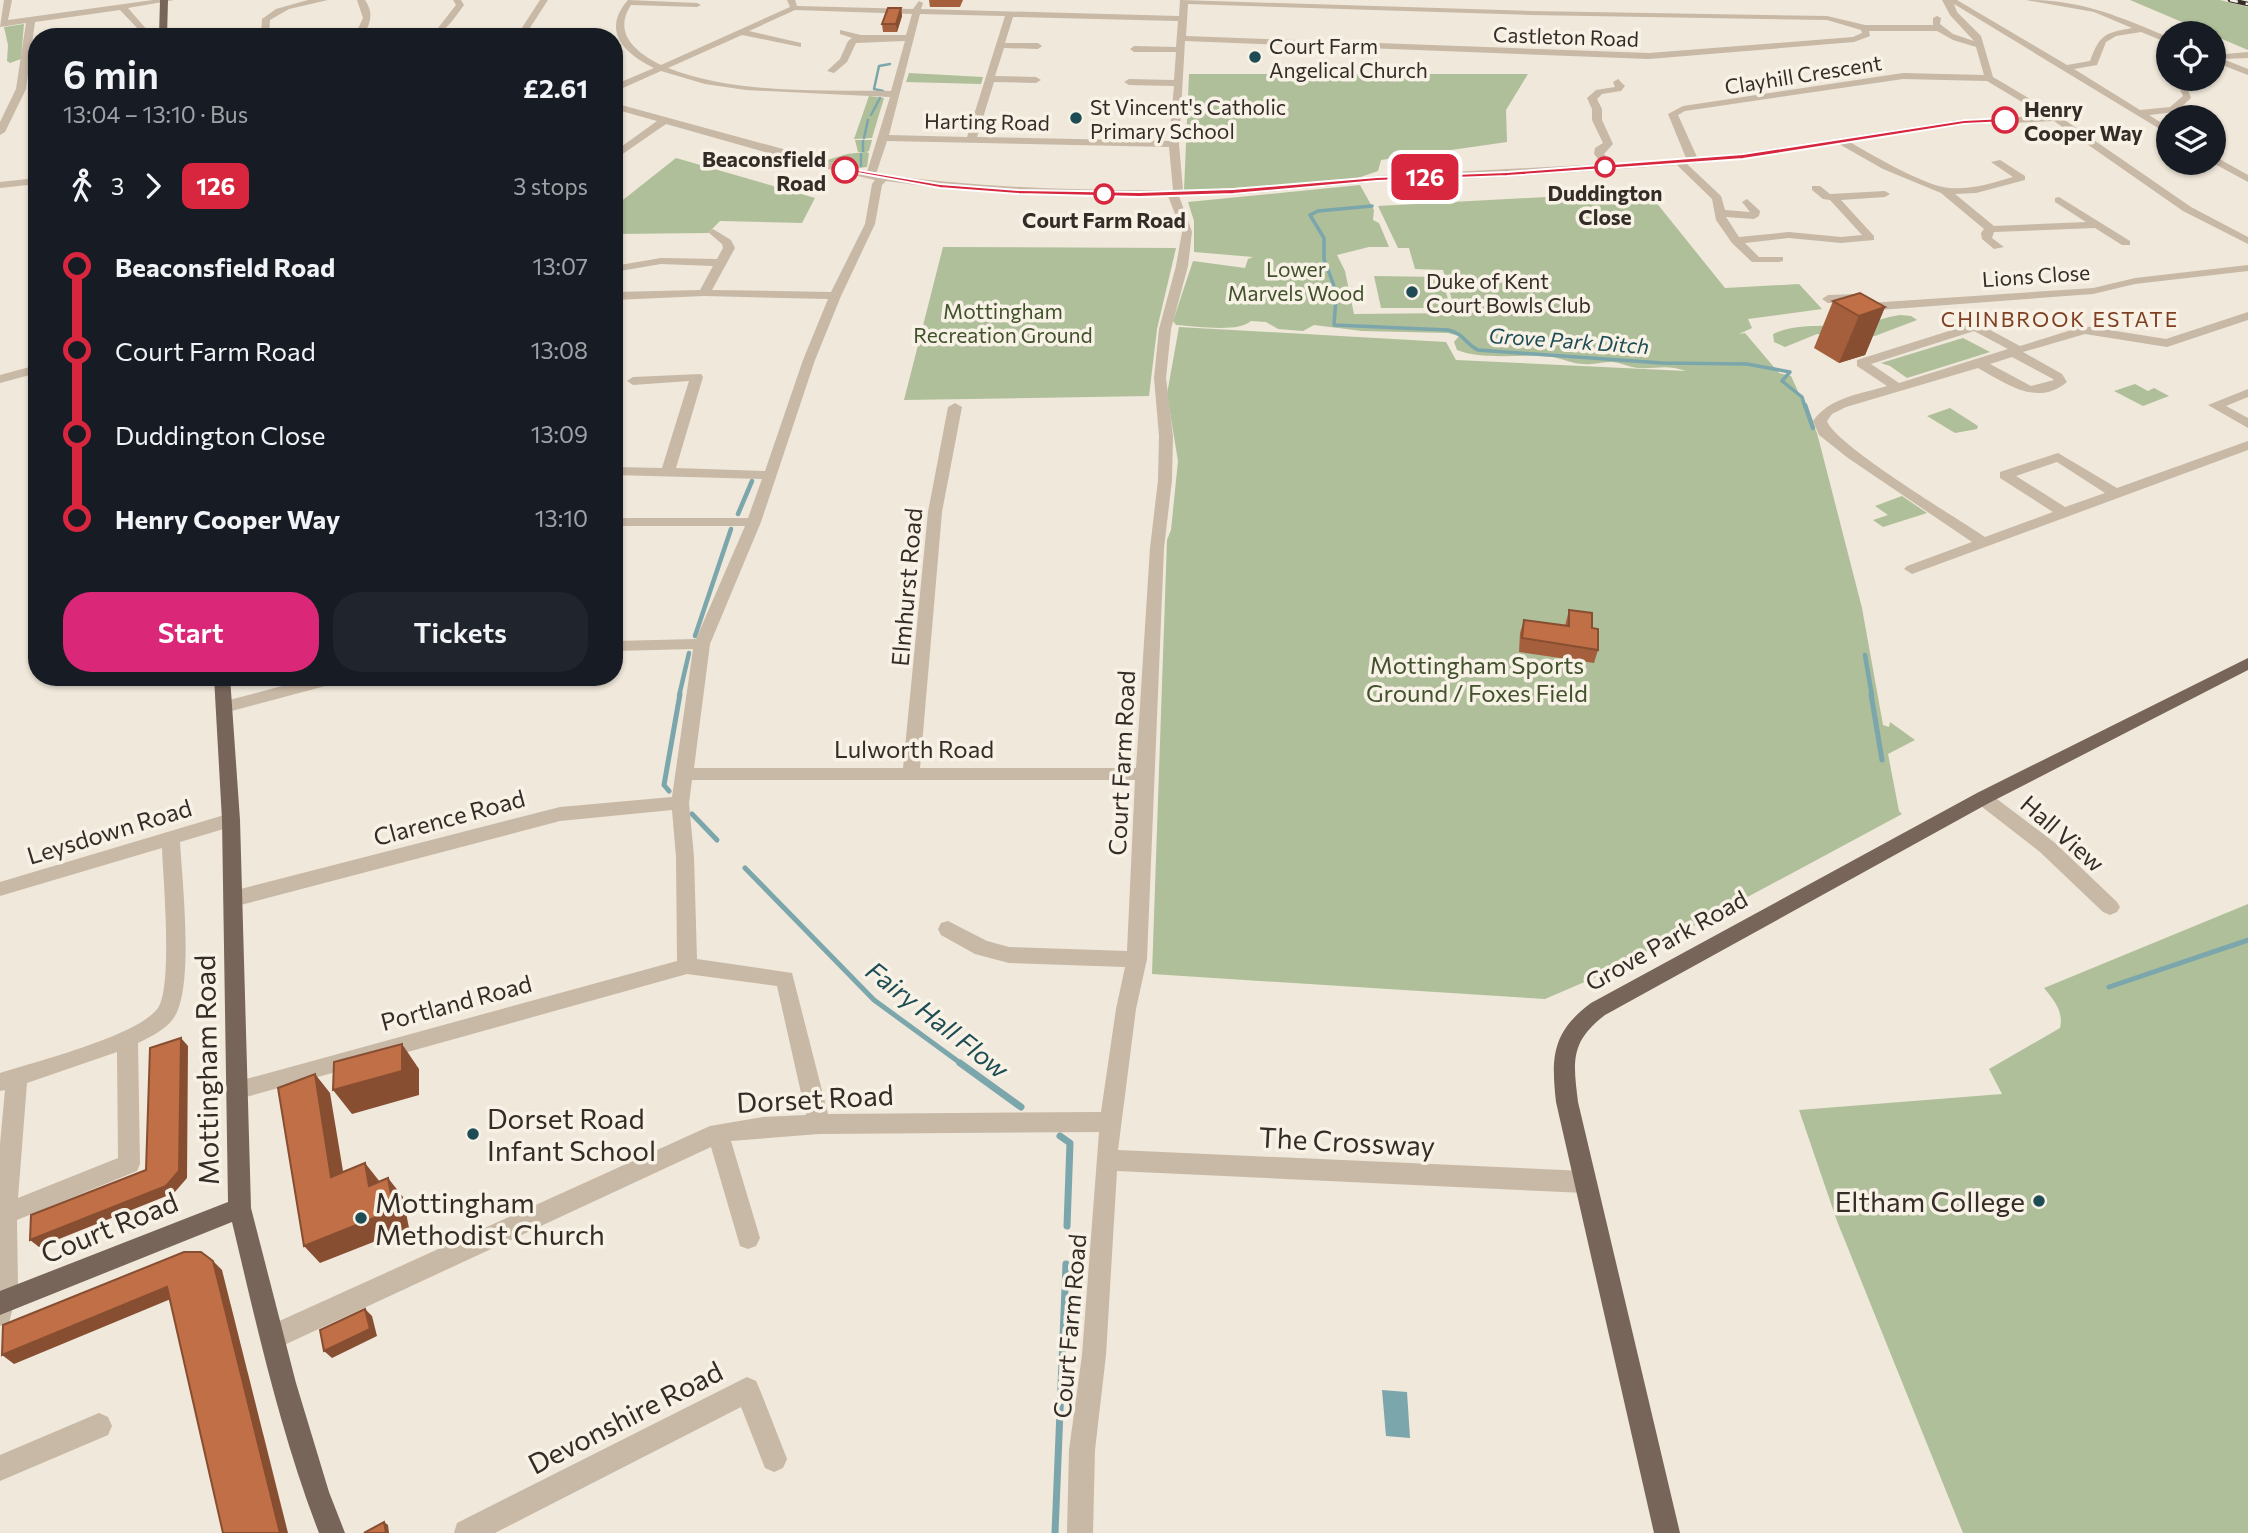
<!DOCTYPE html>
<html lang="en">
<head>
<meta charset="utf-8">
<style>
  body { margin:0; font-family:Commissioner,sans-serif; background:#20242c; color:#f1f3f6; height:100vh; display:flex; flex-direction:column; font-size:26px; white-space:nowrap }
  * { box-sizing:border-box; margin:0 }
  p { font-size:23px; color:#9ea1a6 }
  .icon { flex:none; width:38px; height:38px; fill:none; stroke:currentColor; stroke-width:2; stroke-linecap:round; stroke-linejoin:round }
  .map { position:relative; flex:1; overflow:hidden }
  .sheet { position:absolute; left:28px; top:28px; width:595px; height:658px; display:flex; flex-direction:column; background:#171b24; border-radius:28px; box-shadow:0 2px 5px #0004 }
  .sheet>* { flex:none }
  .badge { padding:0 14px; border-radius:10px; font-size:24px; line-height:46px }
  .controls { position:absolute; left:2156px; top:21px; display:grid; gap:14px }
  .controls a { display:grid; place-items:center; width:70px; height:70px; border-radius:50%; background:#171b24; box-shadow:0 2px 5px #0004; font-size:35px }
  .map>.badge { position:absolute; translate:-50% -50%; box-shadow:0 0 0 4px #fff }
  .legs { display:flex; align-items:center; gap:10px; height:77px; padding:0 35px; font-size:23px }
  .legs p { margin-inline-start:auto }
  .overview { display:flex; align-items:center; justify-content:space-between; height:119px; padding:0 35px }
  h1 { font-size:38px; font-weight:600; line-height:52px }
  .primary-button { display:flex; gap:14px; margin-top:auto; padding:14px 35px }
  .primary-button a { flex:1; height:80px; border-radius:28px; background:#db2777; color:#fff; font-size:28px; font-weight:600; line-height:80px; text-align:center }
  .primary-button a+a { background:#20242c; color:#f1f3f6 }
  ul { padding:0 35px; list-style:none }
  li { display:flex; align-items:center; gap:24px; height:84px; font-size:26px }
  li i { display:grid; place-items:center; width:10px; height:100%; margin:0 9px; background:currentColor }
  li i::after { content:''; width:18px; height:18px; margin:-9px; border:5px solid; border-radius:50%; background:#171b24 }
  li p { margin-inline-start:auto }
  li:first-child i { background:linear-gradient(#0000 50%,currentColor 0) }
  li:last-child i { background:linear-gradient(currentColor 50%,#0000 0) }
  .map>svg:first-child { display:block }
</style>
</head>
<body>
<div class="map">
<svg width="2248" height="1533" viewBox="0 0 2248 1533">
  <rect width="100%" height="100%" fill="#f0e8da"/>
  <!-- green -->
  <g fill="#afbf9a">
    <path d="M2130 0H2220L2248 7V50Z"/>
    <path d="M24 24 21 59 10 63 7 61 8 45 4 27Z"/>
    <path d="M909 73 983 77 981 84 906 82Z"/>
    <path d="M1189 74H1528L1506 110 1507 142 1381 160 1378 171 1352 180 1191 191 1184 190Z"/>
    <path d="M869 96 884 98 872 138 854 139Z"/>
    <path d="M855 140H872L869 151 866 152 869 153 867 167 858 168 824 161 847 154 865 152H858Z"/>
    <path d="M676 158 815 198 802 223 720 221 708 233 614 234V207Z"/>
    <path d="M1360 185 1374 210 1373 220 1379 223 1389 247H1369L1337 255 1345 271 1354 314 1455 313 1457 316 1443 270 1415 269 1409 248H1398L1378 206 1564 196H1651L1725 288 1799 284 1822 309 1748 319 1752 328 1739 334 1745 333 1779 373 1791 376 1817 433 1862 608 1883 725 1889 727 1890 722 1915 740 1888 754 1899 811 1902 814 1610 971 1545 999 1152 974 1167 540 1171 530 1178 461 1167 394 1179 327 1446 342 1456 360 1686 371C1667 364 1656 369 1638 368 1629 367 1620 362 1611 362 1602 362 1594 365 1584 364 1573 364 1563 359 1553 357 1521 353 1486 361 1457 350L1454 342 1459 336 1448 333 1362 331 1314 325 1303 331 1278 329 1266 322 1251 321C1238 333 1196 326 1176 325L1173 321 1193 261 1245 268 1248 259 1253 257 1194 252V221L1188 202Z"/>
    <path d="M943 247 1176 248 1157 329 1149 396 904 400Z"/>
    <path d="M1374 276 1441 277 1451 308H1381Z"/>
    <path d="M1900 315 1911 316 1917 320 1875 336 1817 334 1785 347 1774 342 1773 334C1799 322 1829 328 1857 324 1873 323 1885 317 1900 315Z"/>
    <path d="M1963 338 1990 352 1907 378 1890 366 1881 363Z"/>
    <path d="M2135 384 2148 391 2154 388 2169 396 2143 406 2114 391Z"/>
    <path d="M1950 408 1978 426 1977 429 1955 433 1927 416Z"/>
    <path d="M1902 496 1927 513 1883 527 1873 520 1888 515 1875 506Z"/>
    <path d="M2248 904V1533H1963L1837 1221 1799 1110 2002 1094 1989 1069 2060 1028C2064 1012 2054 1000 2044 988Z"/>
  </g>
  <!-- water -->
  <path fill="#7aa6ac" d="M1382 1390 1407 1392 1410 1438 1386 1436Z"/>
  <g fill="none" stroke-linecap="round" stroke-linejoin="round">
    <!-- stream-far4 -->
    <g stroke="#7aa6ac" stroke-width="2.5">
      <path d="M883 91 874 89 879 66 890 64"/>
      <path d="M871 115 880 98"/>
      <path d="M864 138 868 120"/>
      <path d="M863 141V151"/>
      <path d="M861 154V166"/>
    </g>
    <!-- stream-far3 -->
    <path stroke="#7aa6ac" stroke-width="3.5" d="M1372 206 1318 211 1310 215 1324 238V259L1334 286 1331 292 1336 298 1334 325 1448 330C1465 334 1464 343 1478 350L1662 363 1747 364 1790 372 1782 381 1802 397 1805 407"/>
    <!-- stream-far2 -->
    <g stroke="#7aa6ac" stroke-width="4.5">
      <path d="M1805 405 1813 428"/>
      <path d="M738 514 752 481"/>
      <path d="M695 636 731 529"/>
      <path d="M1865 655 1872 696"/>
      <path d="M679 696 689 653"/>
    </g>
    <!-- stream-far1 -->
    <g stroke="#7aa6ac" stroke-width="5">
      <path d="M1871 694 1882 760"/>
      <path d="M669 791 664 785 680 694"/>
      <path d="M692 814 717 840"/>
      <path d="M745 868 874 1000 963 1065"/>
      <path d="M2109 987 2248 940"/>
    </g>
    <!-- stream -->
    <g stroke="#7aa6ac" stroke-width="7">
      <path d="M960 1063 1021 1107"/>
      <path d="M1060 1136 1070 1143 1067 1226"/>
      <path d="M1055 1533 1066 1264"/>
    </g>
    <!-- minor -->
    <g fill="#c8b8a6" fill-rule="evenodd">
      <path d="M4 0H12L8 20 153 0H174L128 8 148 31 147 37H139L140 31 120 10 35 22 26 89 5 132 0 135V122L16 89 26 23 0 27Z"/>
      <path d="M308 0H328L289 9 270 20 269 37H261L262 19 276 9Z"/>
      <path d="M357 0H365C374 13 371 24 362 37H354L363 18Z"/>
      <path d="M453 0H461L464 5C448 27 443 37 414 37L438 28 456 5Z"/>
      <path d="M540 0H548L524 37H516Z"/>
      <path d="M628 0 697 3 701 5 697 7 631 5C612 34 637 53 661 65L790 7 787 0H795L797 6 913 9 919 1 923 3 921 9 1179 16 1180 0 1530 11 1827 16 1865 25H1933V18L1937 16 1941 18 1940 24 1953 34 1974 41 1950 15 1942 0H1957L2067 65 2090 61C2100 34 2105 33 2132 28L2094 12 2026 0C2083 0 2117 16 2168 37V43L2141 32 2116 36 2106 42 2097 65 2074 69 2140 110 2170 107 2183 96 2175 79H2184L2191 98 2176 112 2149 115 2168 127V134L1954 4 1957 12 1981 36 1993 77 2059 116 2191 207 2248 237V244L2183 211 2054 121 1964 125 1850 142C1872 155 1925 186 1949 188 1971 190 1992 183 2013 177L1991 162 2000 160 2025 176V180L1976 193 1955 194 1994 226 2086 222 2055 202V198L2059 197 2130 241V245H2122L2095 228 1994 232 1992 238 2004 247 1994 249 1982 239 1981 233 1984 229 1941 193 1883 169 1839 144 1743 159 1687 164 1721 196 1725 210 1750 212 1742 202 1747 199 1760 211 1759 216 1754 219 1726 217 1739 237 1789 232 1841 237 1862 235 1830 200 1823 199 1812 190V186H1820L1830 194 1885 191 1890 194 1885 197 1841 200 1874 236V240L1841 243 1789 238 1745 243 1759 257H1783V261L1779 262H1752L1732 243 1716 220 1712 199 1677 165 1507 177 1377 182 1233 195 1179 196 1192 232 1188 266 1171 329 1166 378 1173 436 1172 480 1164 548 1147 959 1136 1009 1118 1150 1585 1171 1593 1175 1596 1182 1593 1189 1585 1193 1117 1171 1106 1355 1095 1450 1093 1533H1067L1069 1450 1082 1355 1099 1132 819 1134 731 1141 760 1238 756 1246 748 1249 740 1246 711 1147 282 1346 273 1349 264 1346 261 1337 264 1328 710 1126 763 1117 806 1115 777 986 687 974 239 1099 231 1097 228 1090 231 1083 239 1081 677 961 676 857 672 810 560 821 233 907 226 904 223 899 226 894 233 891 560 807 672 797 693 649 614 651V641L696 639 745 526H614V518H748L762 479 614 475V467L662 468 689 381 633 385 627 381 633 377 701 374 703 377 676 468 765 471 803 360 828 299 704 296 614 300V292L700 290 713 266 661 264 614 272V266L661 258 717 259 723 248 722 244 708 232 713 229 731 240 735 248 712 290 831 292 865 224 872 184 875 180 807 164 666 124 614 160V152L657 121 614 109V103L867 172 890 97 746 90 705 84 661 71 614 92V85L654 68C624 53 601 31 628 0ZM1188 4 1530 15 1827 20 1861 30 1862 33 1853 37 1649 53 1186 36ZM795 10 912 14 906 35H861L840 30V34L852 38 848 41 840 59 827 71 834 73 847 62 856 43 905 41 891 91C821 90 733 94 668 68L742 35 801 47V43L749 31ZM920 14 1005 16 967 137 889 135ZM1013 17 1178 21 1176 47 1134 46 1130 49 1134 52H1176L1174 80 1129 79 1124 82 1129 85 1174 86 1169 141 977 137 994 82 1036 83 1041 80 1036 77 995 76 1004 48 1038 49 1042 46 1038 43H1005ZM1869 31H1937L1953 40 1976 47 1984 75 1903 73 1683 106 1668 114 1686 158 1613 164 1604 154 1613 144 1602 120V109L1597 99 1602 94 1621 91 1625 86 1618 79 1613 82 1615 87 1596 90 1587 98 1592 109V120L1603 143 1595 148 1594 154 1602 164 1377 176 1233 189 1183 190 1179 144 1185 41 1649 59 1854 42 1870 36ZM1903 79 1987 81 2045 116 1964 119 1743 153 1697 157 1678 115 1685 111ZM887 141 1169 147 1173 190C1073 191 975 187 876 174ZM886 181C980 194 1074 197 1168 196L1182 232 1176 266 1159 329 1154 378 1159 436 1158 480 1150 548 1136 768H920L942 512 962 407 955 403 948 407 928 512 903 768H694L710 644 761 522 815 360 841 296 875 224 882 185ZM692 780H1135L1127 951 1009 947 987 941 948 921 941 923 938 929 941 935 975 954 1009 963 1125 967 1116 1009 1101 1112 828 1114 792 973 697 959 694 857 689 803Z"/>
      <path d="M2248 52V58L2223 59 2248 69V75L2214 62V55Z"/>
      <path d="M2214 156 2248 175V182L2213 163Z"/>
      <path d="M37 178V184L0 188V182Z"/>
      <path d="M2248 265V271L2135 284 2093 294 1866 311 1855 302 1828 303 1822 299 1828 295 1858 294 1869 303 2093 288 2135 278Z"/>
      <path d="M2248 312V320L2167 347 2085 334 2023 352 2062 374 2067 382C2037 407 2007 384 1978 368L1846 407 1832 414 1827 421C1835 445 1957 518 1985 537L2053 512 2000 478V472L2058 453 2117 488 2248 441V450L1912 574 1904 569 1907 566 1972 542 1848 458 1819 435 1813 421C1830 397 1861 394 1887 386L1857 366V360L1971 324H1979L2020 346 2084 326 2166 339ZM1974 331 2008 349 1899 383 1871 364ZM2012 357 2053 379 2054 380 2031 386 1990 364ZM2057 462 2105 493 2065 507 2016 476Z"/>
      <path d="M37 365V373L0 383V375Z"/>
      <path d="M2248 389V397L2226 406 2248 418V428L2208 405Z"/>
      <path d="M316 677H346L344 681 224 713 216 707 218 703Z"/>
      <path d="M1983 791 1989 793 2054 842 2117 902 2120 907 2117 912 2110 915 2103 912 2040 852 1977 803 1974 798 1977 793Z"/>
      <path d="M231 813 237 815 240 820 237 825 180 842C182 880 195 990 173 1019 165 1030 150 1037 138 1043L140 1164 137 1171 17 1220 18 1287 9 1323 0 1326V1144L5 1090 0 1091V1073C34 1062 138 1036 158 1008 173 985 163 878 162 848L0 896V882ZM117 1052 118 1158 18 1198 27 1083Z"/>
      <path d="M747 1377 756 1381 760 1390 787 1459 783 1468 774 1472 765 1468 741 1407 495 1533H454L457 1523Z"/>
      <path d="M99 1413 108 1417 112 1426 108 1435 0 1481V1455Z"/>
    </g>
    <!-- major -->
    <g fill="#766558" fill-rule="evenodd">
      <path d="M160 0H168L167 37H159Z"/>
      <path d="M2248 658V670L1989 803 1605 1015C1570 1042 1573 1061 1578 1102L1680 1533H1654L1556 1102C1551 1057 1552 1032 1591 1003L1977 793Z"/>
      <path d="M214 677H230L240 820 251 1208 296 1383 329 1492 345 1533H319C280 1432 257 1327 232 1222L0 1315V1291L228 1202 222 820Z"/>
    </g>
    <!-- rail casing -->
    <g stroke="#342c27" stroke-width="4.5">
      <path id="rail" d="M2230 0 2248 4"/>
    </g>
    <!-- rail -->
    <use href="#rail" stroke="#f8f1e6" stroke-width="2.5" stroke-dasharray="8" stroke-linecap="butt"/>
  </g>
  <!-- wall -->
  <g fill="#a65f3c">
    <path d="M929 0H963L960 7H930Z"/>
    <path d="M901 8 902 16 897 32H883L882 24Z"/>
    <path d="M1833 301 1885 307 1865 355 1839 363 1814 348Z"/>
    <path d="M1569 610 1592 628 1598 650 1594 663 1519 652 1520 633 1524 620 1565 626Z"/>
  </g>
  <!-- shaded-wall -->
  <g fill="#874e31">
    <path d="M901 8 902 16 897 32 896 24Z"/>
    <path d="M1885 307 1865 355 1839 363 1859 316Z"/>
    <path d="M181 1038 188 1046 187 1178 174 1193 39 1247 30 1240 166 1186Z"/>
    <path d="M402 1044 419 1069V1095L352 1114 333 1090Z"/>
    <path d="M315 1074 330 1093 347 1195 331 1177Z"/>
    <path d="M365 1163 380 1182 369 1186Z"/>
    <path d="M388 1178 403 1197 409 1228 320 1263 304 1246Z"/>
    <path d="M213 1261 222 1270 288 1533H280Z"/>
    <path d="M167 1287 178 1296 14 1364 2 1355Z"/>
    <path d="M365 1309 372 1316 377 1336 332 1358 324 1351Z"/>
    <path d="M384 1522 388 1525 389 1533H386Z"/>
  </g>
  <!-- building -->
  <g fill="#c16f46" stroke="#874e31" stroke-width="2">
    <path d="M888 8H901L896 24H882Z"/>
    <path d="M1860 293 1885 307 1859 316 1833 301Z"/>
    <path d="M1569 610 1592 613V628L1598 629V650L1522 638 1524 620 1569 626Z"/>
    <path d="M181 1038 179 1171 166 1186 30 1240 31 1215 146 1170 150 1048Z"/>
    <path d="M402 1044V1071L333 1090 334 1062Z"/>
    <path d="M315 1074 331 1177 365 1163 369 1186 388 1178 394 1210 304 1246 278 1088Z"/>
    <path d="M184 1252H201L213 1261 280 1533H223L167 1287 2 1355 3 1325Z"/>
    <path d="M365 1309 370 1329 324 1351 320 1330Z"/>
    <path d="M384 1522 386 1533H364Z"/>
  </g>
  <!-- line-1 -->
  <path fill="#d7263d" stroke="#fff" stroke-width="2" d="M2005 118 2007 122 1964 124 1743 159 1507 176 1377 181 1233 194 1139 197 1019 194 940 188 841 170 845 168 940 184 1019 190 1139 192 1233 189 1377 177 1507 172 1743 154 1964 120Z"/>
  <!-- markers -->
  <g fill="#1e4c54" stroke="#f8f1e6" stroke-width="2.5">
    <circle cx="1255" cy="57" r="7"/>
    <circle cx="1076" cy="118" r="7"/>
    <circle cx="1412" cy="292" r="7"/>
    <circle cx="473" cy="1134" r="7"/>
    <circle cx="2039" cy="1201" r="7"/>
    <circle cx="361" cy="1218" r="7"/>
  </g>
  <g fill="#fff" stroke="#d7263d" stroke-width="3.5">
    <circle cx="2005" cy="120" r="12"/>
    <circle cx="1605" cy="167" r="9"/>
    <circle cx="845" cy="170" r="12"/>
    <circle cx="1104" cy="194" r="9"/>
  </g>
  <g text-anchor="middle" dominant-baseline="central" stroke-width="7" stroke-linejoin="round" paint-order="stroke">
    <!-- far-street labels -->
    <g font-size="21" fill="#342c27" stroke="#f8f1e6">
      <text transform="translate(1566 36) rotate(2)">Castleton Road</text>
      <text transform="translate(1803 74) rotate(-9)">Clayhill Crescent</text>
      <text transform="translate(987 121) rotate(1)">Harting Road</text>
      <text transform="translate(2036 275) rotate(-4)">Lions Close</text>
    </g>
    <!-- far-poi labels -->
    <g font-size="21" fill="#342c27" stroke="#f8f1e6" text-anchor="start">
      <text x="1269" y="45">Court Farm<tspan x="1269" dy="24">Angelical Church</tspan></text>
      <text x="1090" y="106">St Vincent's Catholic<tspan x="1090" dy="24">Primary School</tspan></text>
      <text x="1426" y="280">Duke of Kent<tspan x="1426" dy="24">Court Bowls Club</tspan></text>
    </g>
    <!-- far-stop labels -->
    <g font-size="21" font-weight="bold" fill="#342c27" stroke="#f8f1e6">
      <text x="2024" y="108" text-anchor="start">Henry<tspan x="2024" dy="24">Cooper Way</tspan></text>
      <text x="826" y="158" text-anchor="end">Beaconsfield<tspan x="826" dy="24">Road</tspan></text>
      <text x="1605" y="192">Duddington<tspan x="1605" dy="24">Close</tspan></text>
      <text x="1104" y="219">Court Farm Road</text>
    </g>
    <!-- far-park labels -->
    <g font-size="21" fill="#40512b" stroke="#f8f1e6">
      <text x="1296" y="268">Lower<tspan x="1296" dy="24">Marvels Wood</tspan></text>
      <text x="1003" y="310">Mottingham<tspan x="1003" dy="24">Recreation Ground</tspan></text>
    </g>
    <!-- far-neighbourhood labels -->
    <g font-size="21" letter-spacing="2" fill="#804123" stroke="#f8f1e6">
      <text x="2060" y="318">CHINBROOK ESTATE</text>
    </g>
    <!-- far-water labels -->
    <g font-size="21" font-style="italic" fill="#1e4c54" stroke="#f8f1e6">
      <text transform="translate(1569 340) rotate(4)">Grove Park Ditch</text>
    </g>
    <!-- street labels -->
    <g font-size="24" fill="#342c27" stroke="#f8f1e6">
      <text transform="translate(906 587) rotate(-85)">Elmhurst Road</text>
      <text x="914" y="748">Lulworth Road</text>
      <text transform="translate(1121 763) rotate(-87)">Court Farm Road</text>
      <text transform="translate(449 817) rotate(-15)">Clarence Road</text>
      <text transform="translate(109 831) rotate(-17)">Leysdown Road</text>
      <text transform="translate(2063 833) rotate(41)">Hall View</text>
      <text transform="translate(1666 940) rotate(-29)">Grove Park Road</text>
      <text transform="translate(456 1002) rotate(-15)">Portland Road</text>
      <text transform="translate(1069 1326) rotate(-85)">Court Farm Road</text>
    </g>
    <!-- park labels -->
    <g font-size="24" fill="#40512b" stroke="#f8f1e6">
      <text x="1477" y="664">Mottingham Sports<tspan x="1477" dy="28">Ground / Foxes Field</tspan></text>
    </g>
    <!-- water labels -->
    <g font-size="26" font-style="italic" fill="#1e4c54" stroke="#f8f1e6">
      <text transform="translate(938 1019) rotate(38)">Fairy Hall Flow</text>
    </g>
    <!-- near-street labels -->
    <g font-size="28" fill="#342c27" stroke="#f8f1e6">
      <text transform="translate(206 1070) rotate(-91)">Mottingham Road</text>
      <text transform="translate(815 1098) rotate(-3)">Dorset Road</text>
      <text transform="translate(1347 1141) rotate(3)">The Crossway</text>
      <text transform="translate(109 1227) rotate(-22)">Court Road</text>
      <text transform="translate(625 1417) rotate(-27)">Devonshire Road</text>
    </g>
    <!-- near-poi labels -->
    <g font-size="28" fill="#342c27" stroke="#f8f1e6" text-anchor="start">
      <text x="487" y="1118">Dorset Road<tspan x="487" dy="32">Infant School</tspan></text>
      <text x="2025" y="1201" text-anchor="end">Eltham College</text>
      <text x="375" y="1202">Mottingham<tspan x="375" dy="32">Methodist Church</tspan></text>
    </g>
  </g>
</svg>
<div class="controls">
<a><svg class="icon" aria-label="locate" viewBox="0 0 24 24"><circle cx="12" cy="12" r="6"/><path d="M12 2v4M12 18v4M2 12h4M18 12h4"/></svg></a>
<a><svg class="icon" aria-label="layers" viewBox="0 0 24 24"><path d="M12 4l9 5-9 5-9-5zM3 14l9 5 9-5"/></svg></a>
</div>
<b class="badge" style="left:1425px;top:177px;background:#d7263d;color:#fff">126</b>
<section class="sheet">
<div class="overview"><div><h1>6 min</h1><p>13:04 – 13:10 · Bus</p></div><b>£2.61</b></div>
<div class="legs"><svg class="icon" aria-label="walk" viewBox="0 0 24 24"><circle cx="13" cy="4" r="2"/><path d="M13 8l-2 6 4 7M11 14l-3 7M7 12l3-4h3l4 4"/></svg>3<svg class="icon" aria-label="forward" viewBox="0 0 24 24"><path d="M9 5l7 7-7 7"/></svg><b class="badge" style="background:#d7263d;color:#fff">126</b><p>3 stops</p></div>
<ul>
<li><i style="color:#d7263d"></i><b>Beaconsfield Road</b><p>13:07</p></li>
<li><i style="color:#d7263d"></i><span>Court Farm Road</span><p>13:08</p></li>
<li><i style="color:#d7263d"></i><span>Duddington Close</span><p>13:09</p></li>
<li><i style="color:#d7263d"></i><b>Henry Cooper Way</b><p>13:10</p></li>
</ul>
<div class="primary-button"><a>Start</a><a>Tickets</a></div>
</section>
</div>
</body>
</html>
